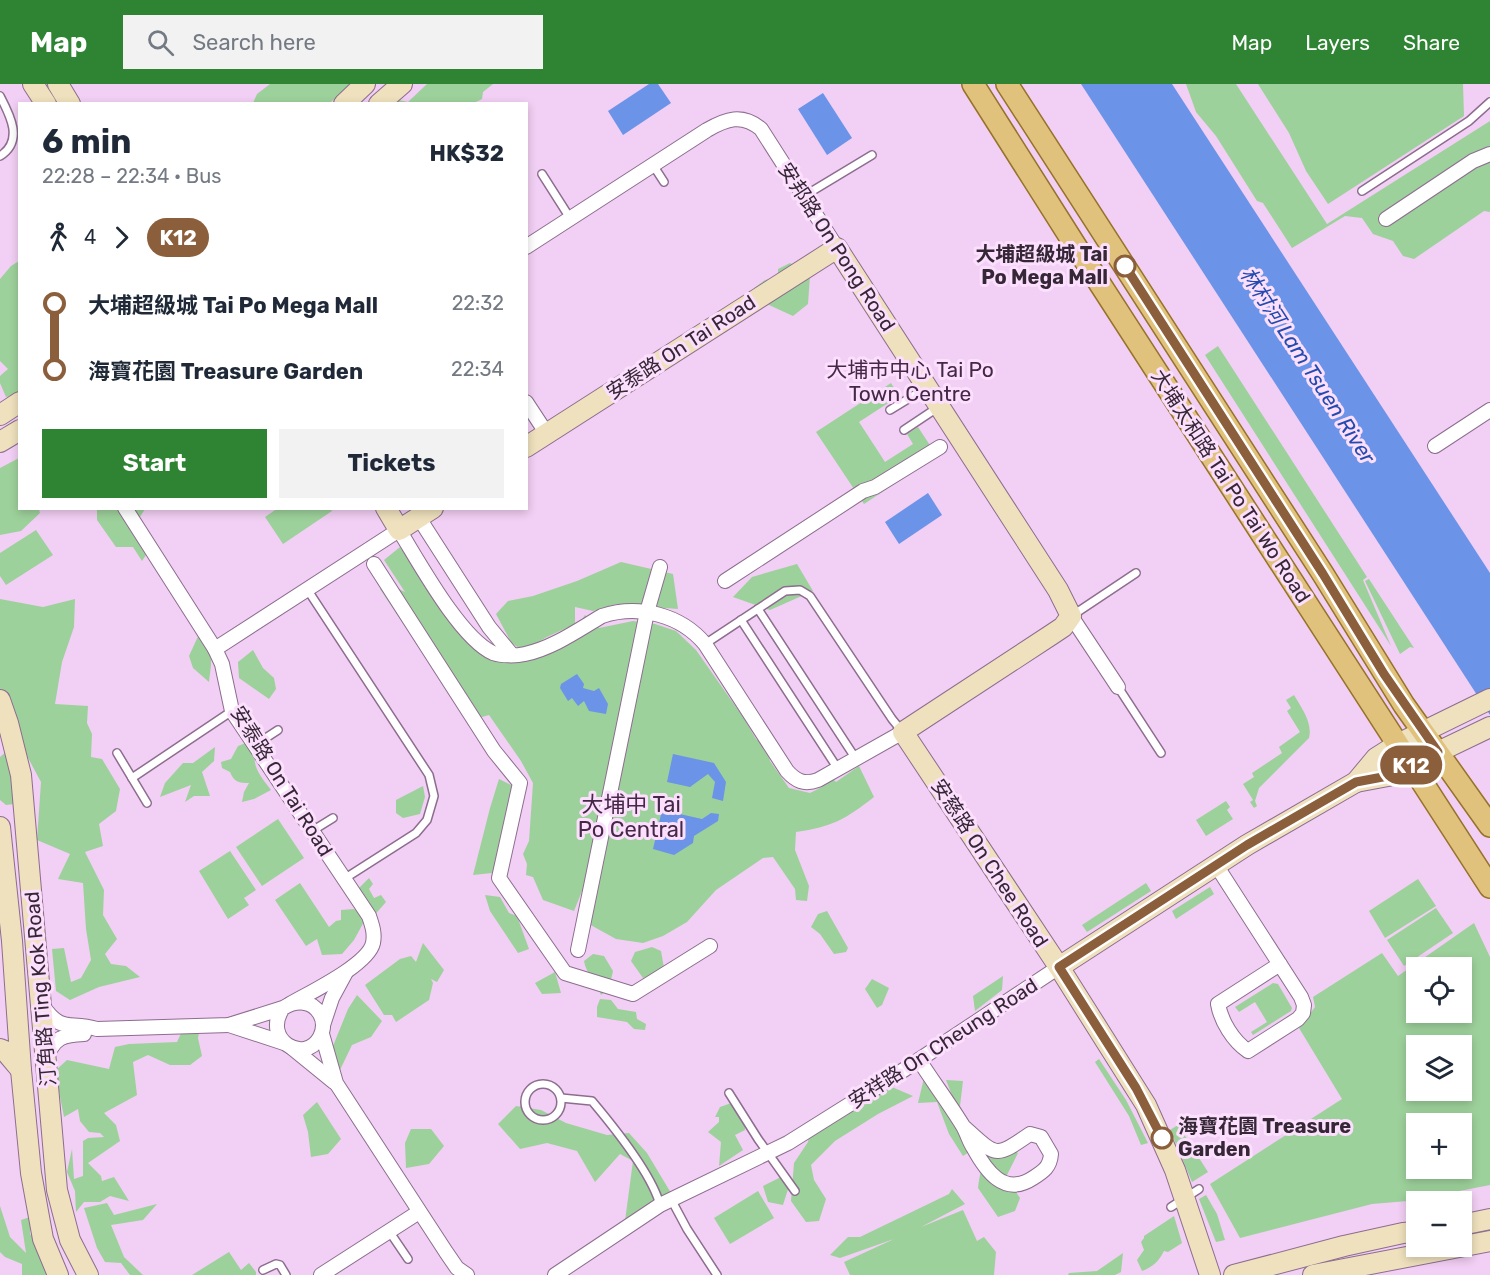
<!DOCTYPE html>
<html lang="en">
<head>
<meta charset="utf-8">
<style>
  body { margin:0; font-family:Rubik,"Noto Sans TC",sans-serif; background:#f2f2f3; color:#1f2937; height:100vh; display:flex; flex-direction:column; font-size:22px; white-space:nowrap }
  * { box-sizing:border-box; margin:0 }
  p { font-size:20px; color:#747a83 }
  .icon { flex:none; width:33px; height:33px; fill:none; stroke:currentColor; stroke-width:2; stroke-linecap:round; stroke-linejoin:round }
  .map { position:relative; flex:1; overflow:hidden }
  .side { position:absolute; left:18px; top:18px; width:510px; height:408px; display:flex; flex-direction:column; background:#fff; border-radius:0px; box-shadow:0 3px 9px #0003 }
  .side>* { flex:none }
  .badge { padding:0 12px; border-radius:20px; font-size:21px; line-height:39px }
  .tools { position:absolute; left:1406px; top:873px; display:grid; gap:12px }
  .tools a { display:grid; place-items:center; width:66px; height:66px; border-radius:0px; background:#fff; box-shadow:0 3px 9px #0003; font-size:30px }
  .map>.badge { position:absolute; translate:-50% -50%; box-shadow:0 0 0 3px #fff }
  .legs { display:flex; align-items:center; gap:9px; height:66px; padding:0 24px; font-size:20px }
  .legs p { margin-inline-start:auto }
  .head { display:flex; align-items:center; justify-content:space-between; height:102px; padding:0 24px }
  h1 { font-size:33px; font-weight:700; line-height:45px }
  .button { display:flex; gap:12px; margin-top:auto; padding:12px 24px }
  .button a { flex:1; height:69px; border-radius:0px; background:#2e8433; color:#fff; font-size:24px; font-weight:700; line-height:69px; text-align:center }
  .button a+a { background:#f2f2f3; color:#1f2937 }
  ul { padding:0 24px; list-style:none }
  li { display:flex; align-items:center; gap:21px; height:66px; font-size:22px }
  li i { display:grid; place-items:center; width:9px; height:100%; margin:0 8px; background:currentColor }
  li i::after { content:''; width:15px; height:15px; margin:-8px; border:4px solid; border-radius:50%; background:#fff }
  li p { margin-inline-start:auto }
  li:first-child i { background:linear-gradient(#0000 50%,currentColor 0) }
  li:last-child i { background:linear-gradient(currentColor 50%,#0000 0) }
  header { display:flex; align-items:center; gap:36px; box-sizing:border-box; height:84px; padding:0 30px; background:#2e8433; color:#fff }
  header strong { font-size:28px }
  nav { display:flex; gap:33px; margin-inline-start:auto; font-size:21px }
  .search { width:420px; height:54px; background:#f2f2f3; display:flex; align-items:center; gap:15px; box-sizing:border-box; padding:0 21px; border-radius:0px; color:#747a83; font-size:22px }
  .map>svg:first-child { display:block }
</style>
</head>
<body>
<header>
<strong>Map</strong>
<div class="search"><svg class="icon" aria-label="search" viewBox="0 0 24 24"><circle cx="10" cy="10" r="6"/><path d="M15 15l6 6"/></svg>Search here</div>
<nav><a>Map</a><a>Layers</a><a>Share</a></nav>
</header>
<div class="map">
<svg width="1490" height="1191" viewBox="0 0 1490 1191">
  <rect width="100%" height="100%" fill="#f2cff4"/>
  <!-- green -->
  <g fill="#9dd19b" fill-rule="evenodd">
    <path d="M270 0H350L330 19H253L257 10Z"/>
    <path d="M427 0H493L483 8 482 15 474 19 390 20 394 15 408 18Z"/>
    <path d="M1186 0H1236L1327 140 1490 37V128L1484 127 1414 175 1403 172 1393 157 1373 150 1362 134 1345 132 1292 164 1263 119 1257 117 1216 52 1196 28Z"/>
    <path d="M1258 0H1463L1464 32 1328 120 1306 87 1289 49Z"/>
    <path d="M19 177V310L6 313 0 299V292L8 285 0 277V195L11 182Z"/>
    <path d="M790 179 810 192 808 220 793 232 769 221 754 204 765 196 778 193V185Z"/>
    <path d="M1218 262 1367 493 1363 496 1391 562 1205 271Z"/>
    <path d="M891 299 899 312 859 338 885 378 913 360 907 350 918 343 937 372 864 420 816 348Z"/>
    <path d="M19 374 20 424 39 425 40 429 21 447 0 451V384Z"/>
    <path d="M278 424 331 425 332 427 283 460 265 433Z"/>
    <path d="M97 425H145L131 447 148 468 142 477 133 463H116L97 436Z"/>
    <path d="M36 446 53 471 6 501 0 492V469Z"/>
    <path d="M400 463 417 489H424L470 559 504 575 577 543 585 531 599 544 633 537 655 540 676 547 696 566 743 633 756 655 767 664 770 677 789 704 810 709 822 703 825 695 832 694 836 698 859 682 874 713C846 735 832 743 796 748L795 766 809 802 807 817 796 816 795 805 773 773 763 774 716 806 687 838 663 852 643 859 616 855 587 839 582 807 574 827 543 816 533 793 526 791 527 780 523 770 529 757 533 699 521 677 489 631 468 637 380 505 384 486 399 505 405 508 384 476Z"/>
    <path d="M621 478 673 490 678 525 616 520 593 527 575 523V540L547 553 522 567 511 558 496 530 508 517 533 512 577 497Z"/>
    <path d="M797 480 813 507 770 526 733 513 752 493Z"/>
    <path d="M1369 495 1414 564 1410 563 1400 570 1365 497Z"/>
    <path d="M0 515 43 523 75 515 74 543 62 578 55 620 88 622 87 639 92 650 91 673 102 675 120 705 116 727 99 740 103 762 85 768 104 806 103 831 117 855 105 870 111 880 126 882 140 893 99 903 70 916 56 907 52 865 64 864 71 898 81 894 91 876 86 845 83 799 58 795 70 770 37 756 41 698 19 657 5 649 0 652Z"/>
    <path d="M200 548C214 567 212 576 209 598L193 584 189 572Z"/>
    <path d="M253 566 263 584 274 594 276 605 269 615 239 594 238 578Z"/>
    <path d="M1294 611C1301 623 1313 639 1309 654L1259 704 1255 717 1257 722 1254 724 1250 718 1253 716 1243 700 1254 693 1252 689 1282 669 1279 663 1300 648 1287 627 1291 624 1286 616Z"/>
    <path d="M248 658 256 662C251 682 259 690 271 706L254 715 242 718 244 708 249 699C239 699 234 698 230 688L222 684 221 678 231 675 238 662Z"/>
    <path d="M215 663 214 677 202 688 210 712H194L185 718 191 701 160 713 165 699 183 679H193Z"/>
    <path d="M6 668 27 713 14 720 6 721 0 716V673Z"/>
    <path d="M499 695 513 702 499 784 492 789 473 791 490 724Z"/>
    <path d="M423 702 425 713 420 730 403 734 396 729V716Z"/>
    <path d="M1226 717 1230 723 1227 726 1233 735 1206 752 1196 736Z"/>
    <path d="M278 735 304 774 262 802 236 763Z"/>
    <path d="M230 767 256 806 244 814 249 821 228 835 199 787Z"/>
    <path d="M369 794 373 800 369 805 374 814 381 811 386 818 372 834 356 807Z"/>
    <path d="M1418 795 1436 822 1385 854 1369 827Z"/>
    <path d="M300 799 329 843 336 837 341 836V826L354 825 366 834 354 856 342 870 322 871 317 855 306 862 275 816Z"/>
    <path d="M1146 799 1151 807 1087 848 1082 841Z"/>
    <path d="M1210 803 1214 810 1176 835 1172 827Z"/>
    <path d="M485 811 500 813 509 829 517 832 529 865 518 869 490 827Z"/>
    <path d="M1436 824 1453 849 1404 882 1387 856Z"/>
    <path d="M827 827 848 864 846 868 834 870 820 850 811 843 818 830Z"/>
    <path d="M1474 839 1490 873V1101L1408 1117 1372 1120 1240 1154 1210 1100 1342 1015 1299 944 1315 923 1313 913 1382 869 1398 892ZM1416 884H1461V928H1416ZM1416 962H1461V1006H1416ZM1416 1040H1461V1084H1416Z"/>
    <path d="M423 859 444 886 437 898 431 895 433 899 429 916 396 938 392 931H384L365 901 400 875 411 872 416 878Z"/>
    <path d="M652 863 661 867 664 884 656 889 643 894 631 877 635 868Z"/>
    <path d="M593 870 604 872 613 887 609 905 601 911C597 898 586 890 584 877Z"/>
    <path d="M555 888 561 909 542 910 535 899Z"/>
    <path d="M1003 892 1002 906 975 927 973 912Z"/>
    <path d="M872 895 889 904 882 921 877 924 865 905Z"/>
    <path d="M1273 899 1278 900 1292 924 1291 927 1253 951 1251 948 1267 938 1255 918 1239 928 1235 923Z"/>
    <path d="M357 911 382 937 371 953 352 961 339 988 331 967 348 925Z"/>
    <path d="M600 915 611 916 618 925 636 928 637 935 646 940 645 946 634 945 627 938 597 933V923Z"/>
    <path d="M200 944 198 954 202 972 190 981H170L148 971 133 978 137 1011 104 1029 116 1041 120 1057 88 1079 101 1092 102 1097 114 1093 129 1117 110 1112 100 1118H84L76 1128 75 1107 67 1088 72 1065 74 1095 83 1092V1057L88 1054 104 1053 100 1049 89 1048 80 1037 78 1025 64 1033 55 987 67 976 109 985 115 963 129 960 177 958 183 945Z"/>
    <path d="M1099 975 1126 1016 1148 1059 1141 1061 1129 1032 1095 978Z"/>
    <path d="M924 994 947 1019 953 1014 946 996 963 997 960 1022 978 1062 963 1072 949 1050 937 1018 918 1019Z"/>
    <path d="M885 1000 913 1012 878 1030 835 1057 811 1081 814 1096 826 1115 819 1137 806 1138 791 1117 794 1079 808 1058 810 1038Z"/>
    <path d="M737 1017 744 1027 745 1046 735 1051 743 1066 719 1082 721 1058 708 1048 719 1038V1033H715L720 1023Z"/>
    <path d="M317 1018 341 1055 328 1070 311 1073 308 1048 303 1031Z"/>
    <path d="M516 1022 541 1026 566 1039 607 1051 629 1049 647 1069 671 1109 625 1137 633 1077 620 1070 595 1098 577 1067 547 1059 520 1065 498 1040Z"/>
    <path d="M1178 1041 1208 1088 1192 1098 1170 1046Z"/>
    <path d="M411 1045H431L444 1062 429 1080 406 1084 405 1059Z"/>
    <path d="M1003 1058 1018 1069 1006 1093 1020 1114 1015 1127 998 1133 978 1104C982 1078 982 1074 1003 1058Z"/>
    <path d="M781 1093 789 1102 783 1121 768 1118 763 1102Z"/>
    <path d="M952 1105 965 1120 921 1143 963 1126 977 1157 984 1153 996 1168 994 1191H850L844 1178 894 1155 840 1174 830 1171 848 1153H860L949 1110Z"/>
    <path d="M758 1107 774 1134 730 1160 714 1134Z"/>
    <path d="M1206 1111 1217 1130 1225 1156 1216 1158 1199 1115Z"/>
    <path d="M107 1119 114 1131 157 1120 143 1136 111 1141 124 1173 143 1191H130L121 1179 105 1178 97 1164 84 1124Z"/>
    <path d="M0 1122 10 1153 26 1169 21 1136 30 1133V1150L35 1156 51 1191H22V1180L5 1173 0 1168Z"/>
    <path d="M1174 1132 1182 1159 1168 1168 1164 1167C1159 1177 1153 1183 1142 1187L1137 1176 1144 1166 1141 1158 1144 1154V1152Z"/>
    <path d="M229 1168 241 1186 249 1179 256 1188V1191H192Z"/>
    <path d="M1123 1169 1121 1188 1115 1191H1068L1069 1189 1097 1187Z"/>
  </g>
  <!-- water -->
  <g fill="#6b93e8">
    <path d="M649 0H658L671 19 623 51 608 27Z"/>
    <path d="M1081 0H1172L1490 489V631Z"/>
    <path d="M823 9 852 54 827 71 798 25Z"/>
    <path d="M928 409 942 431 899 460 885 438Z"/>
    <path d="M577 590 584 600 583 604 594 607 599 604 608 620 606 630 589 627 584 617 578 622 572 614 568 617 560 604 561 600Z"/>
    <path d="M673 670 714 679 726 698 723 717 712 714 715 698 708 690 690 703 667 698Z"/>
    <path d="M662 726 702 735 711 729 719 730 718 737 694 752 693 759 674 771 653 765Z"/>
  </g>
  <g fill="none" stroke-linecap="round" stroke-linejoin="round">
    <!-- lane casing -->
    <g stroke="#8d6d8f" stroke-width="10">
      <g id="lane">
        <path d="M0 12C10 31 24 57 0 72"/>
        <path d="M653 81 664 98"/>
        <path d="M542 90 570 134"/>
        <path d="M1362 107 1469 37 1490 18"/>
        <path d="M804 112 872 71"/>
        <path d="M890 326 926 304"/>
        <path d="M904 346 937 324"/>
        <path d="M307 505 429 691 434 712 427 736 416 749 344 795"/>
        <path d="M758 525 856 675"/>
        <path d="M1073 531 1136 489"/>
        <path d="M741 536 838 685"/>
        <path d="M705 560 785 507 800 506 810 512 892 635 901 646"/>
        <path d="M1118 603 1161 669"/>
        <path d="M255 661 278 646"/>
        <path d="M117 669 147 719"/>
        <path d="M132 694 232 627"/>
        <path d="M312 747 333 734"/>
        <circle cx="543" cy="1018" r="18"/>
        <path d="M729 1009 758 1055 795 1107"/>
        <path d="M561 1014 592 1017C613 1042 652 1090 660 1121"/>
        <path d="M672 1117 687 1145 717 1191"/>
        <path d="M1171 1123 1199 1105"/>
        <path d="M389 1147 408 1175"/>
        <path d="M263 1186 276 1180 280 1181 286 1191"/>
      </g>
    </g>
    <!-- street casing -->
    <g stroke="#8d6d8f" stroke-width="16">
      <g id="street">
        <path d="M1386 135 1473 77 1490 70"/>
        <path d="M526 163 707 46C726 35 742 29 761 45L837 164"/>
        <path d="M526 318 547 350"/>
        <path d="M1435 362 1490 326"/>
        <path d="M125 424 215 565"/>
        <path d="M419 434 489 543 512 571"/>
        <path d="M374 480 494 667 520 699 499 794 565 889 633 910 710 862"/>
        <path d="M725 497 863 407 875 403 940 363"/>
        <path d="M1071 532 1118 603"/>
        <path d="M1216 781 1301 913 1304 921 1303 929 1298 935 1248 967C1233 957 1221 937 1218 920L1280 880"/>
        <path d="M578 866 647 528 660 483"/>
        <path d="M290 920C309 909 368 881 373 859 375 849 372 841 369 832L232 627 222 580 215 565 399 446C419 478 460 554 493 569 502 572 516 572 525 570 553 564 578 546 602 532 639 520 681 531 705 560L787 687C796 697 804 701 818 696L903 648"/>
        <path d="M42 921C63 951 69 936 97 945L229 941 283 924C296 916 312 916 320 930 324 937 324 945 320 953 305 981 261 956 283 924"/>
        <path d="M229 941 284 959"/>
        <path d="M323 941 332 914 345 890"/>
        <path d="M322 950 336 999 446 1168 457 1184 467 1191"/>
        <path d="M291 963 334 998"/>
        <path d="M46 975C54 953 63 951 84 950"/>
        <path d="M919 976C933 998 949 1019 963 1042 967 1049 969 1057 973 1063 986 1087 1004 1113 1033 1094 1044 1087 1050 1083 1051 1070L1041 1053 1030 1050C995 1074 997 1073 965 1044"/>
        <path d="M321 1191 419 1128"/>
        <path d="M555 1191 660 1121 788 1059 890 995 1059 883"/>
      </g>
    </g>
    <!-- secondary casing -->
    <g stroke="#8d6d8f" stroke-width="22">
      <g id="secondary">
        <path d="M33 0 46 20"/>
        <path d="M58 0 70 20"/>
        <path d="M344 20 365 0"/>
        <path d="M379 20 402 0"/>
        <path d="M0 331 20 318"/>
        <path d="M0 358 20 346"/>
        <path d="M526 363 837 164 1058 506 1071 532 1063 543 1051 551 903 648 1059 883 1146 1021 1175 1086 1210 1191"/>
        <path d="M386 424 399 446 433 424"/>
        <path d="M0 616 8 639 21 691 57 1106 70 1156 88 1191"/>
        <path d="M1356 698 1388 692 1490 643"/>
        <path d="M0 743 12 857 21 986 31 1089 43 1155 58 1191"/>
        <path d="M1059 883 1247 761 1356 698 1376 674 1398 660 1490 615"/>
        <path d="M0 965 5 967 21 986"/>
        <path d="M1461 1141 1490 1135"/>
        <path d="M1234 1191 1344 1162 1403 1149 1416 1148"/>
        <path d="M1313 1191 1490 1157"/>
      </g>
    </g>
    <!-- primary casing -->
    <g stroke="#96722a" stroke-width="24">
      <g id="primary">
        <path d="M973 0 1082 172 1490 803"/>
        <path d="M1007 0 1323 490 1404 621 1490 742"/>
      </g>
    </g>
    <!-- lane -->
    <use href="#lane" stroke="#fff" stroke-width="7"/>
    <!-- street -->
    <use href="#street" stroke="#fff" stroke-width="14"/>
    <!-- secondary -->
    <use href="#secondary" stroke="#efe1bd" stroke-width="20"/>
    <!-- primary -->
    <use href="#primary" stroke="#e0c27c" stroke-width="21"/>
  </g>
  <g fill="none" stroke-linecap="round" stroke-linejoin="round">
    <!-- line-1 casing -->
    <g stroke="#fff" stroke-width="14">
      <path id="line-1" d="M1125 182 1323 490 1384 590 1438 668 1388 692 1356 698 1247 761 1059 883 1136 1004 1162 1054"/>
    </g>
    <!-- line-1 -->
    <use href="#line-1" stroke="#8b5e3c" stroke-width="9"/>
  </g>
  <!-- markers -->
  <g fill="#fff" stroke="#8b5e3c" stroke-width="3">
    <circle cx="1125" cy="182" r="10"/>
    <circle cx="1162" cy="1054" r="10"/>
  </g>
  <g text-anchor="middle" dominant-baseline="central" stroke-width="6" stroke-linejoin="round" paint-order="stroke">
    <!-- street labels -->
    <g font-size="20" fill="#352736" stroke="#fbdffd">
      <text transform="translate(837 163) rotate(57)">安邦路 On Pong Road</text>
      <text transform="translate(681 263) rotate(-33)">安泰路 On Tai Road</text>
      <text transform="translate(1231 402) rotate(57)">大埔太和路 Tai Po Tai Wo Road</text>
      <text transform="translate(282 697) rotate(58)">安泰路 On Tai Road</text>
      <text transform="translate(990 779) rotate(57)">安慈路 On Chee Road</text>
      <text transform="translate(40 905) rotate(-95)">汀角路 Ting Kok Road</text>
      <text transform="translate(943 959) rotate(-33)">安祥路 On Cheung Road</text>
    </g>
    <!-- stop labels -->
    <g font-size="20" font-weight="bold" fill="#352736" stroke="#fbdffd" text-anchor="end">
      <text x="1108" y="170">大埔超級城 Tai<tspan x="1108" dy="23">Po Mega Mall</tspan></text>
      <text x="1178" y="1042" text-anchor="start">海寶花園 Treasure<tspan x="1178" dy="23">Garden</tspan></text>
    </g>
    <!-- water labels -->
    <g font-size="21" font-style="italic" fill="#234bae" stroke="#fbdffd">
      <text transform="translate(1308 281) rotate(57)">林村河 Lam Tsuen River</text>
    </g>
    <!-- neighbourhood labels -->
    <g font-size="21" fill="#442846" stroke="#fbdffd">
      <text x="910" y="285">大埔市中心 Tai Po<tspan x="910" dy="24">Town Centre</tspan></text>
    </g>
    <!-- quarter labels -->
    <g font-size="22" fill="#442846" stroke="#fbdffd">
      <text x="631" y="720">大埔中 Tai<tspan x="631" dy="25">Po Central</tspan></text>
    </g>
  </g>
</svg>
<div class="tools">
<a><svg class="icon" aria-label="locate" viewBox="0 0 24 24"><circle cx="12" cy="12" r="6"/><path d="M12 2v4M12 18v4M2 12h4M18 12h4"/></svg></a>
<a><svg class="icon" aria-label="layers" viewBox="0 0 24 24"><path d="M12 4l9 5-9 5-9-5zM3 14l9 5 9-5"/></svg></a>
<a>+</a>
<a>−</a>
</div>
<b class="badge" style="left:1411px;top:681px;background:#8b5e3c;color:#fff">K12</b>
<section class="side">
<div class="head"><div><h1>6 min</h1><p>22:28 – 22:34 · Bus</p></div><b>HK$32</b></div>
<div class="legs"><svg class="icon" aria-label="walk" viewBox="0 0 24 24"><circle cx="13" cy="4" r="2"/><path d="M13 8l-2 6 4 7M11 14l-3 7M7 12l3-4h3l4 4"/></svg>4<svg class="icon" aria-label="forward" viewBox="0 0 24 24"><path d="M9 5l7 7-7 7"/></svg><b class="badge" style="background:#8b5e3c;color:#fff">K12</b></div>
<ul>
<li><i style="color:#8b5e3c"></i><b>大埔超級城 Tai Po Mega Mall</b><p>22:32</p></li>
<li><i style="color:#8b5e3c"></i><b>海寶花園 Treasure Garden</b><p>22:34</p></li>
</ul>
<div class="button"><a>Start</a><a>Tickets</a></div>
</section>
</div>
</body>
</html>
